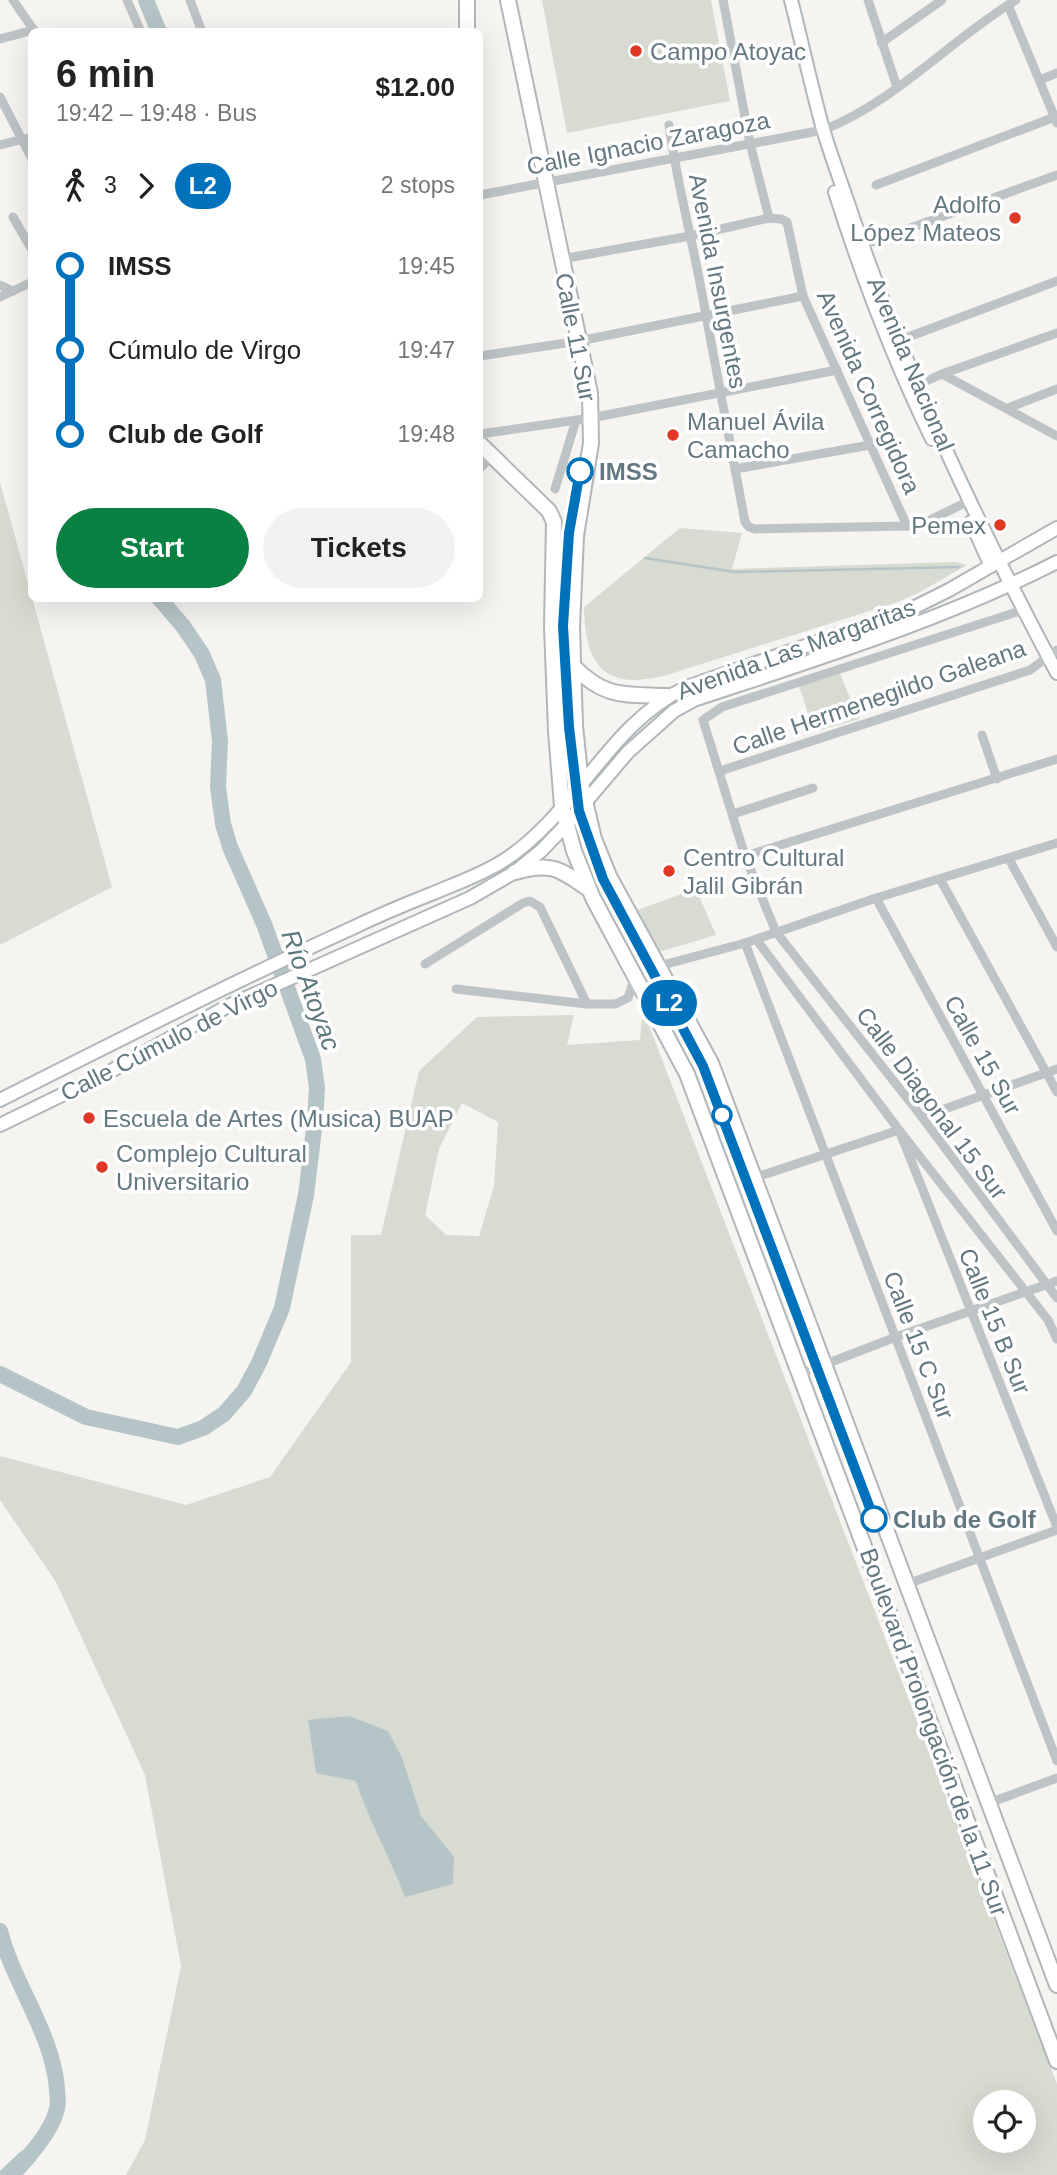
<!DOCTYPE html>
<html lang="en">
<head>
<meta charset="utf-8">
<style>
  body { margin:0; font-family:Arial,sans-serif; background:#f2f2f2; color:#222; height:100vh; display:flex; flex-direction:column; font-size:26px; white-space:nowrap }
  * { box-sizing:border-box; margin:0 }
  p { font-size:23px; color:#767676 }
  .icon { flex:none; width:38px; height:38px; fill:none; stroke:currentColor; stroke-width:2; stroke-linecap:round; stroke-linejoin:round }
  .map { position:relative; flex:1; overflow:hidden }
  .panel { position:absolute; left:28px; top:28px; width:455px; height:574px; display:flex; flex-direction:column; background:#fff; border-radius:10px; box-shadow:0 7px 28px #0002 }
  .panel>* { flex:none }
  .badge { padding:0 14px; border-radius:23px; font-size:24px; line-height:46px }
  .controls { position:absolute; left:973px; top:2090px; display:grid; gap:14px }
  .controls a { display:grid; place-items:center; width:63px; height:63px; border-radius:50%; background:#fff; box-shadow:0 7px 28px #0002; font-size:35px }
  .map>.badge { position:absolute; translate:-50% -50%; box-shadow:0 0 0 4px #fff }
  .legs { display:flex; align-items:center; gap:10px; height:77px; padding:0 28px; font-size:23px }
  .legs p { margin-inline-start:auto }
  .headline { display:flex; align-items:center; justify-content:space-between; height:119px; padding:0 28px }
  h1 { font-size:38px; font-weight:700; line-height:52px }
  .action { display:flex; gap:14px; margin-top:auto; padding:14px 28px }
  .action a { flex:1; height:80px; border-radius:42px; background:#0b8043; color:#fff; font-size:28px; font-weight:700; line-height:80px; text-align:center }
  .action a+a { background:#f2f2f2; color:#222 }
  ul { padding:0 28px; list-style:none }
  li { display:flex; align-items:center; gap:24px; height:84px; font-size:26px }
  li i { display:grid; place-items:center; width:10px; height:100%; margin:0 9px; background:currentColor }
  li i::after { content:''; width:18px; height:18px; margin:-9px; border:5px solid; border-radius:50%; background:#fff }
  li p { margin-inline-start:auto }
  li:first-child i { background:linear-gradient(#0000 50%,currentColor 0) }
  li:last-child i { background:linear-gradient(currentColor 50%,#0000 0) }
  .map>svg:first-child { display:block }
</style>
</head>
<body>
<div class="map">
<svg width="1057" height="2175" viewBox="0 0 1057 2175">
  <rect width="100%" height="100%" fill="#f5f4f1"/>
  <!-- green -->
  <g fill="#d7dbd2" fill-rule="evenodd">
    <path d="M542 0H711L730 101 567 133Z"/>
    <path d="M0 482 112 887 0 945Z"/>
    <path d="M680 528 742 533 732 569 956 562 967 565 920 592 898 602 670 674C607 692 585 669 584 607Z"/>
    <path d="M840 674 859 719 814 732 799 686Z"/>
    <path d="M696 889 716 935 659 952 637 910Z"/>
    <path d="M643 1010 1057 2084V2175H126L145 2140 181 1966 145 1775 56 1582 0 1500V1456L186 1505 270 1477 351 1362V1235H381L419 1071 477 1017 574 1015 567 1045 640 1040ZM462 1103 498 1122 494 1186 479 1236 446 1235 425 1215 439 1149ZM985 2102H1024V2140H985Z"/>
  </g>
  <!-- water -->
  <g fill="#b5c4c6">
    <path d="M349 1716 388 1731 402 1758 421 1816 454 1857 453 1884 405 1897C390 1857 369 1821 356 1781L316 1773 308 1720Z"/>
    <path d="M38 2145 37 2159 23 2175H0V2171L20 2152Z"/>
  </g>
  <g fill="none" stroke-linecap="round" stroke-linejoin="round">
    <!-- stream -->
    <path stroke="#b5c4c6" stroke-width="2.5" d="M645 558 735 572 959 567"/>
    <!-- river -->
    <g stroke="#b5c4c6" stroke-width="16">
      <path d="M146 0 159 32"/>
      <path d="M0 1374 86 1417 178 1437 203 1428 224 1414 244 1391 259 1363 282 1308 306 1195 315 1121 317 1088 313 1059 264 924 230 847 223 824 218 787 220 741 213 680 202 654 183 626 159 598"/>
      <path d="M0 1931C14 1985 52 2032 57 2088 57 2095 59 2103 57 2109 50 2135 29 2156 11 2175"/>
    </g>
    <!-- secondary casing -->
    <g stroke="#b0b7ba" stroke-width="16">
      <g id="secondary">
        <path d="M791 0C802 43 811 86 823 129 831 156 841 182 850 209 904 370 977 523 1057 673"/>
        <path d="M835 192C862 277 893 359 932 439"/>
        <path d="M971 522 991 566"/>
        <path d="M0 1100C115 1042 231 983 348 930 375 917 403 905 431 894 455 884 481 875 503 861 576 815 607 724 687 687L909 610 949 590 1057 528"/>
        <path d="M0 1125 111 1071 228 1006 470 898 515 872 541 851 566 825 628 752 674 711 694 700C817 659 941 621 1057 562"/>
      </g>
    </g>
    <!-- primary casing -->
    <g stroke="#b1b7b9" stroke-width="18">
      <g id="primary">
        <path d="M467 0V32"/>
        <path d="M508 0 590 393 591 443 576 536 572 627 575 726 581 784 594 839 609 876 711 1063 1057 1985"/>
        <path d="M480 444 549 511 554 522 552 627 556 731 562 806 574 851 593 898 687 1074 1057 2061"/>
        <path d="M573 666C606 699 623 694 667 696"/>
        <path d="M515 872C549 862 559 868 587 888"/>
      </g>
    </g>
    <!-- minor -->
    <g stroke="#bec3c5" stroke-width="9">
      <path d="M13 0 35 32"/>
      <path d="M127 0 141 32"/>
      <path d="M190 0 202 32"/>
      <path d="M723 0 750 143 769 218"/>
      <path d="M868 0 897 87"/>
      <path d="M1008 5 1057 123"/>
      <path d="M0 39 34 30"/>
      <path d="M881 43 942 0"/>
      <path d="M1040 80 1057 73"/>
      <path d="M0 97 32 159"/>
      <path d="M669 125C676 177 689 227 699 278 715 359 729 441 745 522L749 527 755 529 907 526 928 521 969 501"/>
      <path d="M0 145 32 137"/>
      <path d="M876 185 1055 117"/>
      <path d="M480 195 823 130C895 102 950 40 1016 0"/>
      <path d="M13 217 32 250"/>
      <path d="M858 247 1057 175"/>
      <path d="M562 259 690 236 769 218 781 219 787 222 803 296 907 526"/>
      <path d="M0 285 13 291"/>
      <path d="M0 297 32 282"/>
      <path d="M895 342 1057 281"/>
      <path d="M480 356 579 341 803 296"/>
      <path d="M942 374 1057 436"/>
      <path d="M915 386 942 374 1057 333"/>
      <path d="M1008 408 1057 389"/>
      <path d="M480 434 591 418 837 370"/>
      <path d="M480 468 491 457"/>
      <path d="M735 469 870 445"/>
      <path d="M555 489 576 420"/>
      <path d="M1023 610 722 707 703 720 745 856 776 932 922 1117 1057 1298"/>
      <path d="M982 735 997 779"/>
      <path d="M720 771 1030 670 1057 650"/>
      <path d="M733 814 813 788"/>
      <path d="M745 856 1057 759"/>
      <path d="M1009 859 1057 947"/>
      <path d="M940 879 1057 1092"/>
      <path d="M876 898 1057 1231"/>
      <path d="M756 939 899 1130 1048 1320 1057 1339"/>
      <path d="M745 943 1057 1761"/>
      <path d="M425 964 523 903 530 901 540 907 587 1004"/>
      <path d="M659 966 745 943 876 898 1057 843"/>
      <path d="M456 989 587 1004H615L628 998 635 977"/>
      <path d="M922 1117 1057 1069"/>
      <path d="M754 1178 899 1130 1057 1527"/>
      <path d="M800 1374 896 1337 1057 1281"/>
      <path d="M907 1584 1057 1530"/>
      <path d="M989 1803 1057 1778"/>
    </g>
    <!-- secondary -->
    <use href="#secondary" stroke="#fff" stroke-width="12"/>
    <!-- primary -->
    <use href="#primary" stroke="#fff" stroke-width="14"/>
  </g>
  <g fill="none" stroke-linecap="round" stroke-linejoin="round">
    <!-- line-1 casing -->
    <g stroke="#fff" stroke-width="16">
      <path id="line-1" d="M580 471 569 533 563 626 569 727 579 811 603 879 703 1066 874 1519"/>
    </g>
    <!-- line-1 -->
    <use href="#line-1" stroke="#0072bc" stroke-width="10"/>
  </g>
  <!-- markers -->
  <g fill="#df3926" stroke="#fff" stroke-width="2.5">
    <circle cx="636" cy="51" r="7"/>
    <circle cx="1015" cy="218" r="7"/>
    <circle cx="673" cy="435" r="7"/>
    <circle cx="1000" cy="525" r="7"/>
    <circle cx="669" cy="871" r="7"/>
    <circle cx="89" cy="1118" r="7"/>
    <circle cx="102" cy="1167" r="7"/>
  </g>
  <g fill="#fff" stroke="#0072bc" stroke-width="3.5">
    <circle cx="580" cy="471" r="12"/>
    <circle cx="722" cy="1115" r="9"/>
    <circle cx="874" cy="1519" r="12"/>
  </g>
  <g text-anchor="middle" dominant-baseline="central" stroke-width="7" stroke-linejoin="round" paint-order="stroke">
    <!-- poi labels -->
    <g font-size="24" fill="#647881" stroke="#fff" text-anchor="start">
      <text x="650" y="51">Campo Atoyac</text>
      <text x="1001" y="204" text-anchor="end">Adolfo<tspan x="1001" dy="28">López Mateos</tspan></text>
      <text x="687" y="421">Manuel Ávila<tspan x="687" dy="28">Camacho</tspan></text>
      <text x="986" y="525" text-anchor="end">Pemex</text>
      <text x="683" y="857">Centro Cultural<tspan x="683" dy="28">Jalil Gibrán</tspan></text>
      <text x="103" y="1118">Escuela de Artes (Musica) BUAP</text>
      <text x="116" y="1153">Complejo Cultural<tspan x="116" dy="28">Universitario</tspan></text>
    </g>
    <!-- street labels -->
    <g font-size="24" fill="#647881" stroke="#fff">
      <text transform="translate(648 143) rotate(-11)">Calle Ignacio Zaragoza</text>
      <text transform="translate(718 281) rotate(79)">Avenida Insurgentes</text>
      <text transform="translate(576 337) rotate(79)">Calle 11 Sur</text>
      <text transform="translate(911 364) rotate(67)">Avenida Nacional</text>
      <text transform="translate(869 392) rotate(66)">Avenida Corregidora</text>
      <text transform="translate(796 649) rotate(-20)">Avenida Las Margaritas</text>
      <text transform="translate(879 697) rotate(-19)">Calle Hermenegildo Galeana</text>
      <text transform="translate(169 1040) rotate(-27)">Calle Cúmulo de Virgo</text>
      <text transform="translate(983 1055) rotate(61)">Calle 15 Sur</text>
      <text transform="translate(932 1103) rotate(53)">Calle Diagonal 15 Sur</text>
      <text transform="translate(995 1321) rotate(68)">Calle 15 B Sur</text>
      <text transform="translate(919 1345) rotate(69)">Calle 15 C Sur</text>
      <text transform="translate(934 1732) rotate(70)">Boulevard Prolongación de la 11 Sur</text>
    </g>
    <!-- stop labels -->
    <g font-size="24" font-weight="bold" fill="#647881" stroke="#fff" text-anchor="start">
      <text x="599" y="471">IMSS</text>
      <text x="893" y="1519">Club de Golf</text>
    </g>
    <!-- water labels -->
    <g font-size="26" font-style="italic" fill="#5f7a7f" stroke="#fff">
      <text transform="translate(311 990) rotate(70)">Río Atoyac</text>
    </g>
  </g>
</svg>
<div class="controls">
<a><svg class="icon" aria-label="locate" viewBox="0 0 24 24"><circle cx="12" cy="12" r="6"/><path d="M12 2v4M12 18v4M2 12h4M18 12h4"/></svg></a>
</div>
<b class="badge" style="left:669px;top:1003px;background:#0072bc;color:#fff">L2</b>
<section class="panel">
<div class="headline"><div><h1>6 min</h1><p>19:42 – 19:48 · Bus</p></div><b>$12.00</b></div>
<div class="legs"><svg class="icon" aria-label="walk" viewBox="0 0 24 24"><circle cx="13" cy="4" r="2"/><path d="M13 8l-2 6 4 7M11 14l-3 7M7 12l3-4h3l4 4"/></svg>3<svg class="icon" aria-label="forward" viewBox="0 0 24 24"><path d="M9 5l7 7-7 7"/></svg><b class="badge" style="background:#0072bc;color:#fff">L2</b><p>2 stops</p></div>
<ul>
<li><i style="color:#0072bc"></i><b>IMSS</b><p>19:45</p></li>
<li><i style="color:#0072bc"></i><span>Cúmulo de Virgo</span><p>19:47</p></li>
<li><i style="color:#0072bc"></i><b>Club de Golf</b><p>19:48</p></li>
</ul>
<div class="action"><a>Start</a><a>Tickets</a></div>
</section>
</div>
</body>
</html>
